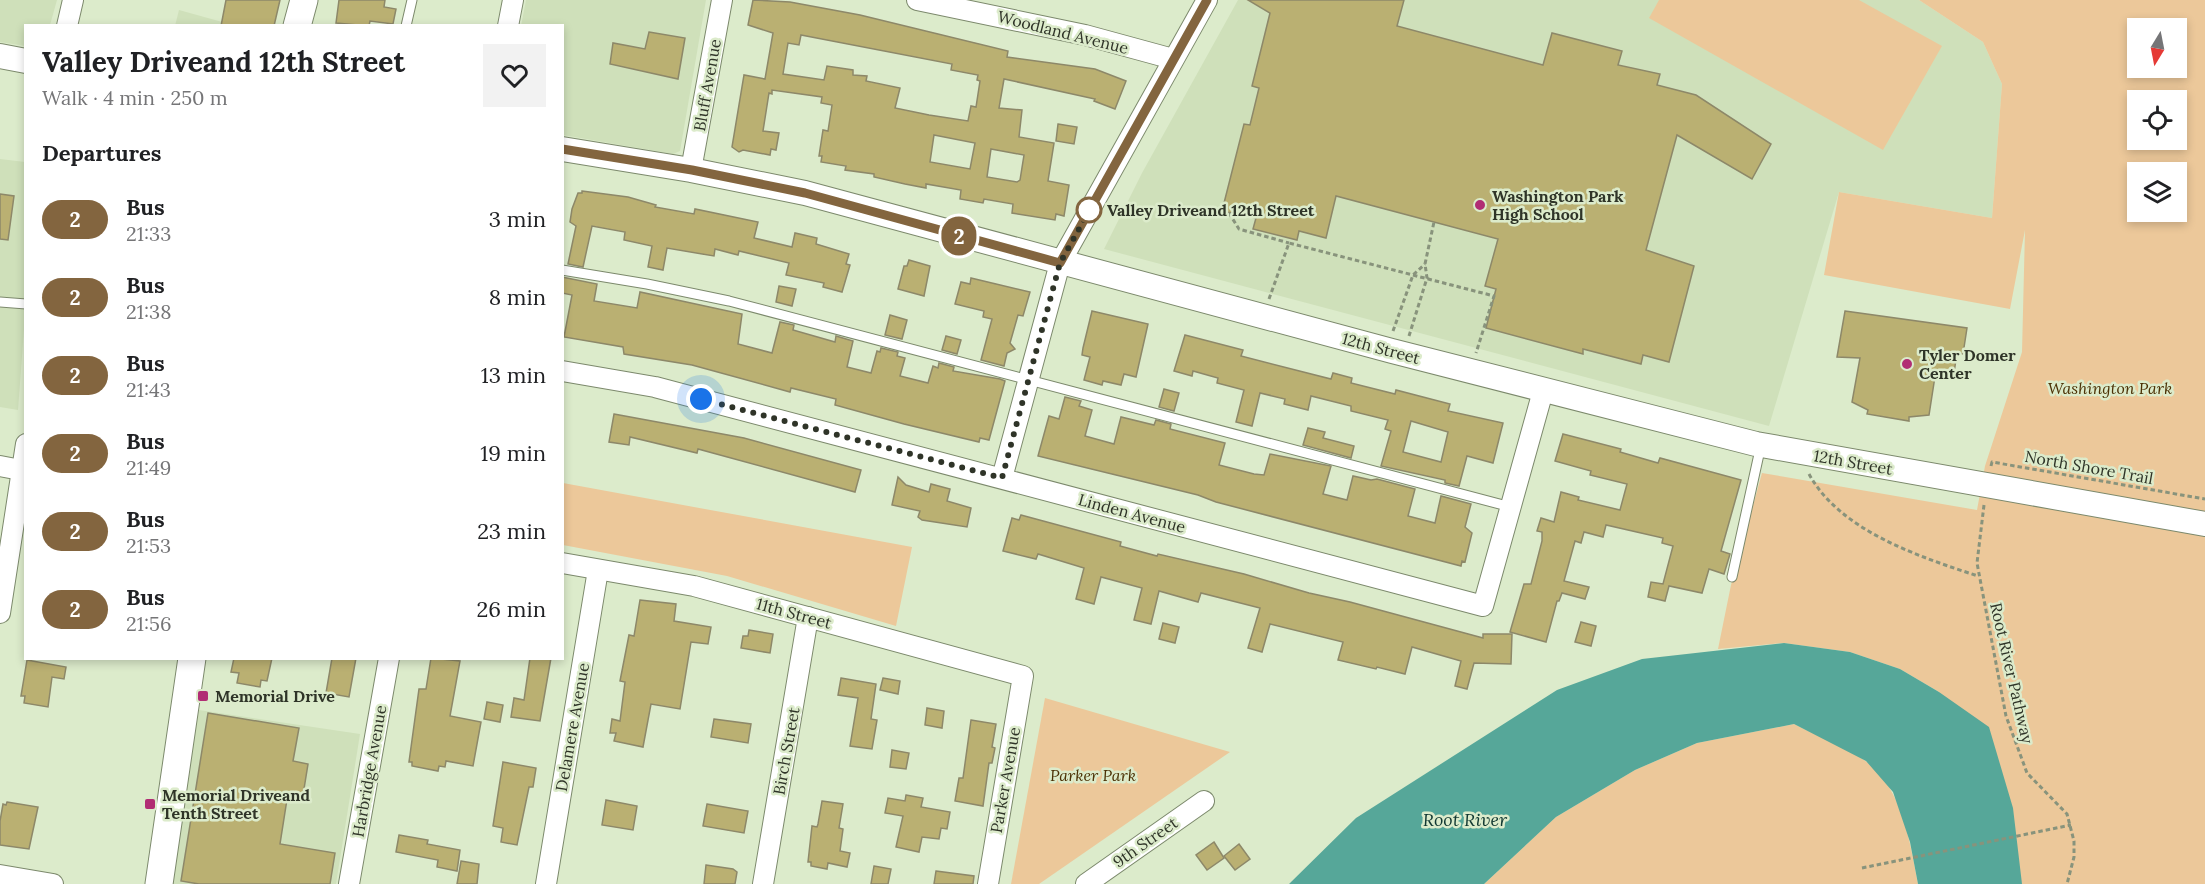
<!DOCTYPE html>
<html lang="en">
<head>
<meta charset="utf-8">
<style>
  body { margin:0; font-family:Lora,serif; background:#f2f2f2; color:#202124; height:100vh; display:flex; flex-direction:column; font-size:22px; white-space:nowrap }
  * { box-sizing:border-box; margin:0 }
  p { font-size:20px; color:#757577 }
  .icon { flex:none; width:33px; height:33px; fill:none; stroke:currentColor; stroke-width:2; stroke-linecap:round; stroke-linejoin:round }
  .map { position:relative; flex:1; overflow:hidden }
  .panel { position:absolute; left:24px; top:24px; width:540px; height:636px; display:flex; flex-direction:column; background:#fff; border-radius:0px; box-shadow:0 3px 9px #0003 }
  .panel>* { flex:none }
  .badge { padding:0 12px; border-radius:20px; font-size:21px; line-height:39px }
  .needle { width:39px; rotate:190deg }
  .tools { position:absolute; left:2127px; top:18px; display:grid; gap:12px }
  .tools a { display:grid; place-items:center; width:60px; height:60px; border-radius:0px; background:#fff; box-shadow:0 3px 9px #0003; font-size:30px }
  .you { position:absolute; width:30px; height:30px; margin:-15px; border:4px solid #fff; border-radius:50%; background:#1a73e8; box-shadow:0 0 0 9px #1a73e833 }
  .map>.badge { position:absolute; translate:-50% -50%; box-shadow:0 0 0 3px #fff }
  h2 { padding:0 18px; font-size:22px; line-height:54px }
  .round { display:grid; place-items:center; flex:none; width:63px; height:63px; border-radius:0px; background:#f2f2f2 }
  .summary { display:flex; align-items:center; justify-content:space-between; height:102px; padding:0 18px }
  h1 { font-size:28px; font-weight:700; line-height:45px }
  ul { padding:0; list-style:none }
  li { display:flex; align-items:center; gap:18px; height:78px; padding:0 18px }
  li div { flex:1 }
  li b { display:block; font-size:22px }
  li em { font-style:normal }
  li .badge { min-width:66px; font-weight:700; text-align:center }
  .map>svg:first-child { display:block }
</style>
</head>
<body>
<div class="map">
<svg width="2205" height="884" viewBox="0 0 2205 884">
  <rect width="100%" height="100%" fill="#dcebcb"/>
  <!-- built -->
  <g fill="#cfe0ba">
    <path d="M0 0H57L50 25 26 26 25 46 0 42Z"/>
    <path d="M526 0H706L680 151 673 154 563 135 562 26H521Z"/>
    <path d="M1238 0H1919L1983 42 2002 84 1992 218 1839 192 1769 426 1104 249 1142 173Z"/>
    <path d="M179 10 233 25 175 26Z"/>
    <path d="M0 159 25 162 26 302 18 410 0 407Z"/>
    <path d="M199 710 360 734 336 884H170Z"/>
  </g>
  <!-- green -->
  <g fill="#ecc89a" fill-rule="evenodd">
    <path d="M1659 0H1859L1942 46 1883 150 1649 18Z"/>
    <path d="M1919 0H2205V884H2022L1939 692 1900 669 1850 652 1784 643 1718 649 1731 585 1762 473 1977 510 1985 466 2022 352 2025 230 2010 309 1824 275 1839 192 1992 218 2002 84 1983 42ZM2138 28H2176V68H2138ZM2138 100H2176V140H2138ZM2138 172H2176V212H2138Z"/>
    <path d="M563 483 912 547 896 626 727 576 563 545Z"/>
    <path d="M1045 698 1230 752 1039 884H1011Z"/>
    <path d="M1794 724C1817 736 1843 745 1864 760 1902 786 1910 842 1918 884H1484L1556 817 1635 770 1697 743Z"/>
  </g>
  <!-- water -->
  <path fill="#56a799" d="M1784 643 1850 652 1900 669 1939 692 1989 727 2013 808 2022 884H1918L1910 842 1893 792 1866 761 1794 724 1697 743 1635 770 1556 817 1484 884H1289L1356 818 1557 690 1642 659Z"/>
  <!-- building -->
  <g fill="#bab072" stroke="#8d8869" stroke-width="1.5" fill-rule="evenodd">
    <path d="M226 0H280L274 26H221Z"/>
    <path d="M339 0H385L384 7 396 9 393 24 370 21 369 26 336 23Z"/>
    <path d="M753 0 790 2 860 15 1008 51 1007 57 1095 69 1126 81 1115 109 1094 101 1095 99 1004 79 999 108 1022 110 1019 137 1054 143 1048 181 1069 185 1064 216 1056 214 1055 220 1012 213 1013 204 984 199 983 203 960 199 961 190 926 184V188L905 184 874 177V174L845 170 846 166 821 162 822 156H819L823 130 828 131 832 105 821 103 822 97 772 90V94L769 93 763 131 779 133 776 150 771 149 770 155 743 150 739 152 732 147 744 75 765 79 773 33 748 25ZM801 35 952 64 951 70 978 75 977 80 980 81 976 107 971 106 968 121 929 115 895 108 900 88 866 81 867 76 853 75V70L827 66 824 80 783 74 788 43 799 45ZM934 135 975 143 970 169 930 162ZM991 149 1024 155 1020 180 1017 182 987 177Z"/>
    <path d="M1248 0H1404L1397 26 1543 65 1552 33 1622 51 1618 65 1660 74 1657 85 1696 95 1771 144 1752 179 1677 135 1646 250 1694 266 1669 362 1643 355 1641 364 1583 349V354L1486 328 1496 289 1485 286 1498 239 1336 196 1326 238 1299 231 1297 240 1253 229 1256 218 1222 211 1244 124 1250 125 1259 88 1252 86 1270 13Z"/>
    <path d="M649 32 685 38 678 79 610 64 613 43 645 49Z"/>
    <path d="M1058 124 1077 127 1074 144 1056 141Z"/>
    <path d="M582 191 628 197 656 205 655 207 694 214 695 209 758 222 754 238 792 247 795 233 817 238 816 244 849 254 846 264 850 265 842 292 823 287 824 283 786 275 789 263 739 251 738 255 715 249 714 256 667 248 663 270 648 267 652 246 624 240 625 232 592 226 583 267 568 264 576 226 570 222 572 209 578 193H582Z"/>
    <path d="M0 194 14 196 8 240 0 239Z"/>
    <path d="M909 260 930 266 924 296 898 289 904 266H907Z"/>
    <path d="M562 277 597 284 594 301 637 308 640 292 742 314 738 344 772 353 780 322 794 325 793 330 835 342 836 336 853 341 847 367 871 373 877 351 880 352 881 348 898 352 897 356 905 358 900 376 928 383 933 366 938 368 939 363 954 367 953 371 1000 379 1005 381 989 440 980 438 979 442 904 424 835 405 836 399 791 388 790 392 692 365 624 354 623 347 564 337 572 295 562 293Z"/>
    <path d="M971 278 1030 292 1023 316 1018 315 1010 343 1015 349 1007 353 1004 366 981 360 992 319 983 317 984 311 955 304 961 282 970 284Z"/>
    <path d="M779 286 796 289 792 306 776 302Z"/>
    <path d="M1092 311 1148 324 1136 377 1124 374 1121 385 1103 381 1102 385 1084 380 1090 357 1082 355 1083 348Z"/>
    <path d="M1845 311 1967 328 1963 354 1957 353 1954 373 1936 370 1929 415 1909 417V421L1867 414 1868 410 1852 402 1860 358 1837 357Z"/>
    <path d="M890 315 907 320 902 339 885 335Z"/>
    <path d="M1185 335 1243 350 1241 356 1331 379 1333 373 1352 378 1351 383 1395 394 1396 390 1450 404 1448 411 1503 423 1493 463 1467 456 1459 486 1445 483V480L1381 466 1391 431 1385 429 1388 420 1351 411V406L1311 396 1308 410 1284 404 1285 399 1260 393 1252 426 1236 422 1244 390 1217 383 1218 378 1193 371 1192 376 1174 371ZM1411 421 1448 432 1441 462 1403 452Z"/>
    <path d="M946 336 961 340 957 354 942 350Z"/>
    <path d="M1164 389 1179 393 1174 411 1159 407Z"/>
    <path d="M1065 397 1081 401 1079 406 1092 410 1085 436 1114 444 1121 417 1154 425 1156 420 1171 424 1170 429 1225 443 1219 465 1254 474 1264 475 1270 454 1331 466 1323 494 1347 500 1353 476 1371 480 1377 479 1415 489 1408 516 1435 523 1441 496 1471 504 1465 527 1472 533 1465 562 1462 561 1461 566 1216 502 1198 495 1038 456 1049 416 1059 419Z"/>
    <path d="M614 414 744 438 861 470 855 492 698 449 697 453 630 437 629 445 609 442Z"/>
    <path d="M1308 428 1325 432 1323 438 1354 446 1351 458 1303 445Z"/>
    <path d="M1563 434 1621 449 1620 452 1658 463 1660 458 1741 480 1721 551 1730 554 1724 574 1709 569 1702 593 1669 586 1665 601 1648 597 1651 582 1663 584 1673 546 1662 543 1663 538 1606 525 1603 537 1584 532 1581 543 1575 541 1564 581 1589 587 1585 599 1562 593 1559 601H1557L1546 642 1510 632 1524 584H1531L1542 541V532L1537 531 1541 518 1554 522 1561 492 1579 497 1578 500 1620 510 1627 484 1590 475 1591 471 1555 461Z"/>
    <path d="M898 477 906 485 929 492 931 484 950 489 947 501 971 508 967 527 922 520 918 517 920 511 892 505Z"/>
    <path d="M1021 515 1121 542 1120 546 1157 556 1158 554 1244 574 1309 593 1350 602 1483 638V634H1512L1511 664 1474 663 1467 689 1455 686 1461 661 1412 647 1405 674 1377 667 1376 669 1338 660 1343 642 1270 624 1262 652 1248 648 1260 608 1201 593 1198 602 1159 591 1151 624 1134 620 1142 588 1101 577 1094 604 1076 599 1084 568 1038 554 1036 559 1003 551 1012 518 1019 520Z"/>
    <path d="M640 600 676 604 674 621 711 627 708 644 691 642 680 709 651 704 643 747 614 741 616 733H610L612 719 620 721 625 682 620 681 629 635 634 636Z"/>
    <path d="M1581 622 1596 626 1591 646 1575 642Z"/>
    <path d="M1163 623 1179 627 1175 643 1159 639Z"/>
    <path d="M749 630 773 634 770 653 741 648 743 636H748Z"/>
    <path d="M234 658H272L267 681 261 680 260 687 237 683 239 673 231 672Z"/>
    <path d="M332 658H356L349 697 326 693Z"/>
    <path d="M431 658 460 661 450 716 481 722 473 766 446 761 445 767 439 766 438 771 412 766V762H409L419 689H426Z"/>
    <path d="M530 658H551L540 721 511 717 514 698 524 700Z"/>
    <path d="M27 660 66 667 64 679 52 677 48 707 24 703 25 696H21Z"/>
    <path d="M841 678 876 684 871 719 877 720 872 749 850 746 858 698 838 695Z"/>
    <path d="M883 678 900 681 898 694 880 690Z"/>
    <path d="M487 702 503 705 500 722 484 719Z"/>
    <path d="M927 708 944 711 942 728 925 725Z"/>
    <path d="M208 713 299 728 293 761 308 764 303 795 288 793 280 844 335 853 330 884H199L181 881Z"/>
    <path d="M714 719 751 724 748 743 711 737Z"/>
    <path d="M971 720 996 724 992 747 995 748 992 763H989L983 806 955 801 959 778H963Z"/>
    <path d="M892 750 909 753 906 769 890 767Z"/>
    <path d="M503 762 536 768 533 787H529L517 845 501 842 503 828 493 826Z"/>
    <path d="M906 795 923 798 921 807 950 812 947 829 941 828 939 839 922 837 919 852 896 847 903 816 885 813 888 798 905 801Z"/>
    <path d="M606 800 637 806 633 830 602 825Z"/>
    <path d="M822 801 843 804 839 828 843 829 840 851 850 853 847 867 828 863 827 869 811 866V862H808L812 826 817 827 818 824Z"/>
    <path d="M7 802 38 807 29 849 0 845V821L3 804 6 805Z"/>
    <path d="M707 804 748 811 744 833 703 826Z"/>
    <path d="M399 835 428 840 427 844 460 850 457 871 437 867 438 860 396 852Z"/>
    <path d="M1214 842 1224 858 1207 870 1196 855Z"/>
    <path d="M1239 844 1250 859 1235 870 1224 856Z"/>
    <path d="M461 861 479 864 477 884H457Z"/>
    <path d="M706 865 733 869 737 872 735 884H704Z"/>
    <path d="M874 866 891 869 888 884H871Z"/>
    <path d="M936 871 974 876 973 884H934Z"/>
  </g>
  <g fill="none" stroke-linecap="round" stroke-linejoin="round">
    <!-- service casing -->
    <g stroke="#7c896c" stroke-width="11">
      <g id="service">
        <path d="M406 26 412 0"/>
        <path d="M562 270 647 284 729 301 1511 507"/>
        <path d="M0 302 26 304"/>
        <path d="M1732 577 1761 445"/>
      </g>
    </g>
    <!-- minor casing -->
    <g stroke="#7c896c" stroke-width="22">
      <g id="minor">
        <path d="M917 0 1085 35 1173 59"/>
        <path d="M67 26 73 0"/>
        <path d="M508 26 513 0"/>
        <path d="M691 170 722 0"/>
        <path d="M562 371 655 387 1483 606 1543 391"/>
        <path d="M0 466 26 471"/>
        <path d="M1002 478 1060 263 1207 0"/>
        <path d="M562 563 694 586 1023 676 988 884"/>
        <path d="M0 613 26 444"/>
        <path d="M0 875 53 884"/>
        <path d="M349 884 389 658"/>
        <path d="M546 884 598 570"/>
        <path d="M763 884 808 617"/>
        <path d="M1086 884 1204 801"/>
      </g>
    </g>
    <!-- tertiary casing -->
    <g stroke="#7c896c" stroke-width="26">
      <g id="tertiary">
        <path d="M0 56 26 61"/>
        <path d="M562 149 691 170 805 193 1392 351 1756 444 2205 524"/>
      </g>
    </g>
    <!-- secondary casing -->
    <g stroke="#7c896c" stroke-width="29">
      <g id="secondary">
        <path d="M297 26 304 0"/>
        <path d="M159 884 192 658"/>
      </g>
    </g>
    <!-- path -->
    <g stroke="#88937c" stroke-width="3" stroke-dasharray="4.5 3" stroke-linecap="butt">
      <path d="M1229 213 1239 229 1289 243"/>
      <path d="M1269 299 1289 243 1494 296 1476 353"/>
      <path d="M1393 331 1413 275 1425 264"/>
      <path d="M1409 336 1427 278 1425 264 1434 222"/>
      <path d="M1991 466 1992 462 2205 499"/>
      <path d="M1809 474C1840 531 1920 557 1978 576"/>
      <path d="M1984 505 1977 563 2006 716 2027 773 2067 814 2074 841V857L2067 884"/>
      <path d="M1862 868 2071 825"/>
    </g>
    <!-- service -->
    <use href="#service" stroke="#fff" stroke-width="9"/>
    <!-- minor -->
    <use href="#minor" stroke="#fff" stroke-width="20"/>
    <!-- tertiary -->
    <use href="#tertiary" stroke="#fff" stroke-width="24"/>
    <!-- secondary -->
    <use href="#secondary" stroke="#fff" stroke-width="27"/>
  </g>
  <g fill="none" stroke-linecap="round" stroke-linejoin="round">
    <!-- line casing -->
    <g stroke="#fff" stroke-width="14">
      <path id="line" d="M562 149 692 170 805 193 1060 263 1207 0"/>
    </g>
    <!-- line -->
    <use href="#line" stroke="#83653f" stroke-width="9"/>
    <!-- walk -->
    <path stroke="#2f3428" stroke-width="6" stroke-dasharray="0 10.8" d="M701 399 1002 478 1060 263 1093 204 1089 210"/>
  </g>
  <!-- markers -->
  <g fill="#b12d74" stroke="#dcebcb" stroke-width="2">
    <circle cx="1480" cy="205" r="6"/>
    <circle cx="1907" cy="364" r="6"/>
    <rect x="197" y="690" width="12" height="12" rx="3"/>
    <rect x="144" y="798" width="12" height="12" rx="3"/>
  </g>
  <circle fill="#fff" stroke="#83653f" stroke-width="3" cx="1089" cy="210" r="12"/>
  <g text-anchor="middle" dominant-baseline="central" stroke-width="5" stroke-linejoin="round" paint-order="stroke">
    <!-- street labels -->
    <g font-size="16" fill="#2f3428" stroke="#dcebcb">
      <text transform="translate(1063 32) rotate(14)">Woodland Avenue</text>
      <text transform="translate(707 85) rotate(-80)">Bluff Avenue</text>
      <text transform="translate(1381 348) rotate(15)">12th Street</text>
      <text transform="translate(1853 462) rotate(10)">12th Street</text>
      <text transform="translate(2089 467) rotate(10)">North Shore Trail</text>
      <text transform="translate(1132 513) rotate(15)">Linden Avenue</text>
      <text transform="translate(794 613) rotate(15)">11th Street</text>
      <text transform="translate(2012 673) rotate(77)">Root River Pathway</text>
      <text transform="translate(572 727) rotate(-80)">Delamere Avenue</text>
      <text transform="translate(786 751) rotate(-80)">Birch Street</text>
      <text transform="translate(369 771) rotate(-80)">Harbridge Avenue</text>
      <text transform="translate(1005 780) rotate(-80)">Parker Avenue</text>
      <text transform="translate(1145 842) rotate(-35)">9th Street</text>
    </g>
    <!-- poi labels -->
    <g font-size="16" font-weight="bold" fill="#2f3428" stroke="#dcebcb" text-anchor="start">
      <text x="1492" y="196">Washington Park<tspan x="1492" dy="18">High School</tspan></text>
      <text x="1919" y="355">Tyler Domer<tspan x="1919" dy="18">Center</tspan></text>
      <text x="215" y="696">Memorial Drive</text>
      <text x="162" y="795">Memorial Driveand<tspan x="162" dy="18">Tenth Street</tspan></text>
    </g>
    <!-- stop labels -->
    <g font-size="16" font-weight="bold" fill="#2f3428" stroke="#dcebcb" text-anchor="start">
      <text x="1107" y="210">Valley Driveand 12th Street</text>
    </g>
    <!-- park labels -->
    <g font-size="16" font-style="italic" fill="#4b3004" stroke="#dcebcb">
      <text x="2110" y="388">Washington Park</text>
      <text x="1093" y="775">Parker Park</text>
    </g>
    <!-- water labels -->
    <g font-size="18" font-style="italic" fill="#113832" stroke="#dcebcb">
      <text x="1465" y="819">Root River</text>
    </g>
  </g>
</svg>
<div class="tools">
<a><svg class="needle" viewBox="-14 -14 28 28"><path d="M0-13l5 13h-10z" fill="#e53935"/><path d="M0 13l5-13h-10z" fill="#757577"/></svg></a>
<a><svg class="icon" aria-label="locate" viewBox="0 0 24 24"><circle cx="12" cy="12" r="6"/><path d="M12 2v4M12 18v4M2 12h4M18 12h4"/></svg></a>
<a><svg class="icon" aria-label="layers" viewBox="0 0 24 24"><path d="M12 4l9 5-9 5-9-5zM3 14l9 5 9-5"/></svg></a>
</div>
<div class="you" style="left:701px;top:399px"></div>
<b class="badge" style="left:959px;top:236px;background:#83653f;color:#fff">2</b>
<section class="panel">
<div class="summary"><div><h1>Valley Driveand 12th Street</h1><p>Walk · 4 min · 250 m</p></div><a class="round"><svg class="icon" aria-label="heart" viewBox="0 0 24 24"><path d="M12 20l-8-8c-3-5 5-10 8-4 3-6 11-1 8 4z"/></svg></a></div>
<h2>Departures</h2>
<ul>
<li><span class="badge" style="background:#83653f;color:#fff">2</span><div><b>Bus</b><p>21:33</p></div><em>3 min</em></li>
<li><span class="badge" style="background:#83653f;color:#fff">2</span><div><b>Bus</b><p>21:38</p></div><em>8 min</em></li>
<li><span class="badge" style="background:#83653f;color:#fff">2</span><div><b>Bus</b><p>21:43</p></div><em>13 min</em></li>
<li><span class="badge" style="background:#83653f;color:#fff">2</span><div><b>Bus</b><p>21:49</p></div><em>19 min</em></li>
<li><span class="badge" style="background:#83653f;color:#fff">2</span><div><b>Bus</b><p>21:53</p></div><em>23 min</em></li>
<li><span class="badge" style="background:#83653f;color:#fff">2</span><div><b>Bus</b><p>21:56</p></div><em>26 min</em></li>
</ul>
</section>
</div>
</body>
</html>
